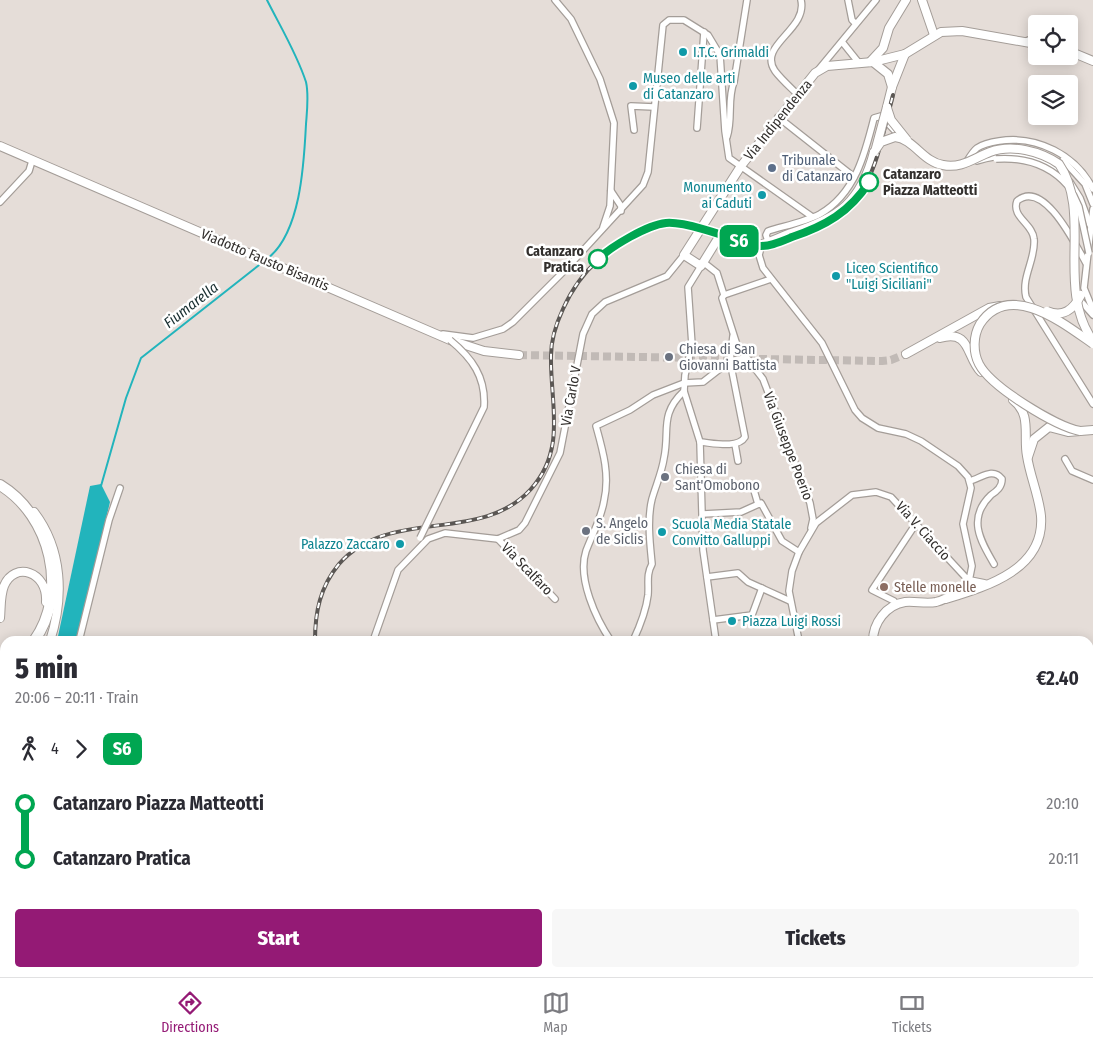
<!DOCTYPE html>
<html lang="en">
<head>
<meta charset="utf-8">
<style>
  body { margin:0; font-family:"Fira Sans Condensed",sans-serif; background:#f7f7f7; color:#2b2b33; height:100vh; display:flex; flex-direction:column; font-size:19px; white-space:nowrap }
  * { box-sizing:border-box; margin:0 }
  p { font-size:16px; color:#7c7c81 }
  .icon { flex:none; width:28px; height:28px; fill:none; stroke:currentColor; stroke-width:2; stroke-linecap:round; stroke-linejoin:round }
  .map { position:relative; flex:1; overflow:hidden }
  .details { position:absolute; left:0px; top:636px; width:1094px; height:341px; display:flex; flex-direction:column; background:#fff; border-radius:15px 15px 0 0; box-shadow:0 2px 12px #0003 }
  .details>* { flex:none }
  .badge { padding:0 10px; border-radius:8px; font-size:18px; line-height:32px }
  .controls { position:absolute; left:1028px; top:15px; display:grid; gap:10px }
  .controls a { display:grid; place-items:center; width:50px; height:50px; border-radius:5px; background:#fff; box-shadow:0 2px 12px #0003; font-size:25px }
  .map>.badge { position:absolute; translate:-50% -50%; box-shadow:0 0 0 2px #fff }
  .legs { display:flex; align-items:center; gap:8px; height:55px; padding:0 15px; font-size:16px }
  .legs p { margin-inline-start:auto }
  .head { display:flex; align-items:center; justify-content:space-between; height:85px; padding:0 15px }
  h1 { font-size:28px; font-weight:800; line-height:38px }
  .button { display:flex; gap:10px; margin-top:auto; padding:10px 15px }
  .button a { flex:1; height:58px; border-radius:5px; background:#941a75; color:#fff; font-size:20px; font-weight:800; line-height:58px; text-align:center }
  .button a+a { background:#f7f7f7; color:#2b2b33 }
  ul { padding:0 15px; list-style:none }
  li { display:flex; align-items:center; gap:18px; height:55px; font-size:19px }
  li i { display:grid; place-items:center; width:8px; height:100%; margin:0 6px; background:currentColor }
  li i::after { content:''; width:12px; height:12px; margin:-6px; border:4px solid; border-radius:50%; background:#fff }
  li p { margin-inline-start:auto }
  li:first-child i { background:linear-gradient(#0000 50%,currentColor 0) }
  li:last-child i { background:linear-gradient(currentColor 50%,#0000 0) }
  .tab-bar { display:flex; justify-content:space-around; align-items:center; height:70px; border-top:1px solid #e1e1e2; background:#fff; font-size:14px; color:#7c7c81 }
  .tab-bar a { display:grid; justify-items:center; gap:2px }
  .tab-bar .current { color:#941a75 }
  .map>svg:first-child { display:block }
</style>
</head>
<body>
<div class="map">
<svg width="1093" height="977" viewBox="0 0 1093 977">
  <rect width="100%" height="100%" fill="#e5ddd8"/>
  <!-- water -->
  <path fill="#22b4bc" d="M101 484 110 502 77 641H57L90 486Z"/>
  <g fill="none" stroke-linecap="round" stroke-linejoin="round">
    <!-- stream -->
    <g stroke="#22b4bc" stroke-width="2">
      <path d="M267 0C280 26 297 54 306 82 309 95 307 111 306 124 304 163 301 233 267 259"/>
      <path d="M101 486 126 398 141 358 263 262"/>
    </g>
    <!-- river -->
    <g stroke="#22b4bc" stroke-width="11">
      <path d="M1089 763 1093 759"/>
      <path d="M1078 977 1079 972"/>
    </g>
    <!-- secondary-tunnel -->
    <path stroke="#c1bab6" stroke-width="8" stroke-dasharray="8 4" stroke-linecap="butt" d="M519 355 882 361 891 360 906 354"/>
    <!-- street casing -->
    <g stroke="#a49d98" stroke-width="8">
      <g id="street">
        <path d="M555 0 571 19 600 79 614 123 610 206 603 227"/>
        <path d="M848 0 852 20 855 23"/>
        <path d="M1024 42 1036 37"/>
        <path d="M843 43 859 63"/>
        <path d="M819 69 876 0"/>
        <path d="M797 94C790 87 781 79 775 71 757 45 808 30 801 0"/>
        <path d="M778 117 854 177"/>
        <path d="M697 128 704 32"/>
        <path d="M634 130 631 106 654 107"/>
        <path d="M727 137C733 119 727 99 734 82L747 0"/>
        <path d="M1063 160 1085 184 1093 204"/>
        <path d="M977 161C1009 151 1037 153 1064 176"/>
        <path d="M966 163C969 158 972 152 977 148 983 144 992 142 999 141 1037 135 1076 155 1093 189"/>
        <path d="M1070 182 1080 198 1090 225"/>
        <path d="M611 191 621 206V211"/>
        <path d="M0 202 29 171 32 161"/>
        <path d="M1093 209 1084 288 1093 310"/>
        <path d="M768 241 766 235 768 231C784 226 805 222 820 214 855 194 865 154 874 118L881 116 898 134"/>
        <path d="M762 244 759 255 763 268 822 343 855 410 862 418 878 428 906 434 921 441 958 466 968 477 971 488 963 524 972 566 969 581 891 497 876 492 852 495 816 523 799 552 792 571 789 591 799 641"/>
        <path d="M703 262 717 273 724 295 722 298 737 345 763 379 810 503 813 519 811 528"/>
        <path d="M1086 263C1076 246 1044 178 1017 201 1011 217 1033 224 1034 239 1036 259 1021 277 1026 297L1093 404"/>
        <path d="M701 266 688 287 692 345 685 375 684 391 700 442 703 550 716 641"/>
        <path d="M724 295 771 279"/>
        <path d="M1078 298 1093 315"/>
        <path d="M443 334 473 338 503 329 513 322 566 269 643 185 648 172 663 25 669 20H684L708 35 720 55 725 131 729 158 811 216"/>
        <path d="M700 442C713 443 738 449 745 437L730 361 733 336"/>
        <path d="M735 444 738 461"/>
        <path d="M1065 459 1072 471 1093 480"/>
        <path d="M970 481C981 478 993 467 1002 479 1002 487 997 491 991 495 967 518 980 540 994 564"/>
        <path d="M753 487 758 504"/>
        <path d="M703 514 741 512 761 503 782 541 799 552"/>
        <path d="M498 539 555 599"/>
        <path d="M707 577 738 573 748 582 790 601"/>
        <path d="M896 605 894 601 872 590 917 522"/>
        <path d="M713 620 752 615 762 588"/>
        <path d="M79 641 109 520 120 488"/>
        <path d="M373 641 398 570 428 539 445 533 498 539 519 530 525 523 560 453 583 334 592 314 605 302 667 276 684 255"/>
        <path d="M611 641C596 619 577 578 586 551 592 535 601 519 604 501 610 475 603 451 596 426L630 410 653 395 684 383 703 382 730 361 745 358"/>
        <path d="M633 641C640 626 646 612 648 595 649 583 646 575 652 564 650 544 647 519 652 499 656 485 662 472 664 458 670 430 659 415 684 391"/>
        <path d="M0 764 5 760"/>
        <path d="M247 972 250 977"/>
        <path d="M273 972 276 977"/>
        <path d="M389 972 390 977"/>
        <path d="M444 972V977"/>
        <path d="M678 972V977"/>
        <path d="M374 977 381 972"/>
        <path d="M505 977V972"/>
        <path d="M578 977 579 972"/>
      </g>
    </g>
    <!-- secondary casing -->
    <g stroke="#a49d98" stroke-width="10">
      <g id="secondary">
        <path d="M922 0 934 35"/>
        <path d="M1069 51 1093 61"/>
        <path d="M870 62 883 48 889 28 906 0"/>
        <path d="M873 62 888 74 892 87"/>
        <path d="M887 107 892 87 905 54 941 32 962 31 1036 44"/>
        <path d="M0 146 450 340 484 351 519 355"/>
        <path d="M874 152C861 202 839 218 791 233 780 237 769 243 758 245 746 243 741 229 729 228L722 232 701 266 684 255 741 166 815 73 827 66 873 62 905 54"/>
        <path d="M940 338C971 329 966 357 981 372"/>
        <path d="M906 354 989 308 1000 306"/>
        <path d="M1028 457 1034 439 1049 427 1068 432 1093 430"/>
        <path d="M34 512C63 550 64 598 50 641"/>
        <path d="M946 599C988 586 1045 569 1041 516 1039 496 1030 476 1027 456 1023 436 1032 414 1013 400"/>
        <path d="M0 618C1 608 0 596 4 586 14 561 48 571 46 602"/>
        <path d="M873 641C873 623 886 605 905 602 915 601 926 604 936 602 948 599 961 590 969 581L984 584"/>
        <path d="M0 705 5 700"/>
        <path d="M800 972V977"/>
      </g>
    </g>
    <!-- highway casing -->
    <g stroke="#a49d98" stroke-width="12">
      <g id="highway">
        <path d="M0 485C51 516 69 592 34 641"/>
        <path d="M0 672 5 669"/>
      </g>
    </g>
    <!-- street -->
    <use href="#street" stroke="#fff" stroke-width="5.5"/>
    <!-- secondary -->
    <use href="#secondary" stroke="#fff" stroke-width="8"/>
    <!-- highway -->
    <use href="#highway" stroke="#fff" stroke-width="10"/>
    <!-- rail casing -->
    <g stroke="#5b5754" stroke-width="4">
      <g id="rail">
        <path d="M815 229C876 201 877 153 893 95"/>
        <path d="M315 641C315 612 320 587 339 564 389 506 481 545 531 489 567 449 550 403 551 356 551 338 556 324 563 309 583 265 608 250 649 228"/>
      </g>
    </g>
    <!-- rail -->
    <use href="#rail" stroke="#fff" stroke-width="2" stroke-dasharray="5.5" stroke-linecap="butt"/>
    <!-- street-bridge casing -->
    <g stroke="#a49d98" stroke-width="8" stroke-linecap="butt">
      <g id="street-bridge">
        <path d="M996 159C1025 157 1049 164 1068 186"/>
        <path d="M1073 194 1079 207 1089 253"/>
        <path d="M420 538 484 407C486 377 472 358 450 340"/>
      </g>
    </g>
    <!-- secondary-bridge casing -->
    <g stroke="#a49d98" stroke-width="10" stroke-linecap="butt">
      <g id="secondary-bridge">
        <path d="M887 108 891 120 907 140"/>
        <path d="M876 148 887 107"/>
        <path d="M874 152 881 142 895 137C914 139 923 162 943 165 961 169 974 158 990 152 1012 144 1040 151 1059 164 1093 213 1055 288 1093 341"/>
        <path d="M1047 311C1063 318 1073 310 1081 295"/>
        <path d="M1080 431C1055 426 991 387 979 364 973 352 973 336 980 324 1009 280 1063 323 1093 344"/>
      </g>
    </g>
    <!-- street-bridge -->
    <use href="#street-bridge" stroke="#fff" stroke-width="5.5"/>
    <!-- secondary-bridge -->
    <use href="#secondary-bridge" stroke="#fff" stroke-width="8"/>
  </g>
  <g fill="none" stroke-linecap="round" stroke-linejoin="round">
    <!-- line-1 casing -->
    <g stroke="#fff" stroke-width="11">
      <path id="line-1" d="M598 259C612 246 647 225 666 223 686 221 734 239 755 246 769 247 780 242 792 237 825 226 850 212 869 182"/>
    </g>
    <!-- line-1 -->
    <use href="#line-1" stroke="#00a651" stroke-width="8"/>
  </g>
  <!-- markers -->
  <g fill="#0f9aa8" stroke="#fff" stroke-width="2">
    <circle cx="683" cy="52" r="5"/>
    <circle cx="633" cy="86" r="5"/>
    <circle cx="762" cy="195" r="5"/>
    <circle cx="836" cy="276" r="5"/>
    <circle cx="662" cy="532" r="5"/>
    <circle cx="400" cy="544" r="5"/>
    <circle cx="732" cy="621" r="5"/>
  </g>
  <circle fill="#5c6f8a" stroke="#fff" stroke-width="2" cx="772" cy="168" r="5"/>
  <g fill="#fff" stroke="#00a651" stroke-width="2.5">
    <circle cx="869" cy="182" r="9"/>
    <circle cx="598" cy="259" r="9"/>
  </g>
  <g fill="#6b7280" stroke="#fff" stroke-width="2">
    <circle cx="669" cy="357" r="5"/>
    <circle cx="665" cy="477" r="5"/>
    <circle cx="586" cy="531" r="5"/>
  </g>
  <circle fill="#8d6e63" stroke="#fff" stroke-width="2" cx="884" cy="587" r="5"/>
  <g text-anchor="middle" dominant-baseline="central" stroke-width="5" stroke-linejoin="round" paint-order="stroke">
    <!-- culture labels -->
    <g font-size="14" fill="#0d838f" stroke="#fff" text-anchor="start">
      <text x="693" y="52">I.T.C. Grimaldi</text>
      <text x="643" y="78">Museo delle arti<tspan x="643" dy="16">di Catanzaro</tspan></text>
      <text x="752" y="187" text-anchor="end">Monumento<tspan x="752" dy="16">ai Caduti</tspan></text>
      <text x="846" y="268">Liceo Scientifico<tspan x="846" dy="16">"Luigi Siciliani"</tspan></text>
      <text x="672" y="524">Scuola Media Statale<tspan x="672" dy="16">Convitto Galluppi</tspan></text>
      <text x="390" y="544" text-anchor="end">Palazzo Zaccaro</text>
      <text x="742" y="621">Piazza Luigi Rossi</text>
    </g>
    <!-- street labels -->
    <g font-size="14" fill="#322f2d" stroke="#fff">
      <text transform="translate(778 120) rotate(-51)">Via Indipendenza</text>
      <text transform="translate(265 260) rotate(23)">Viadotto Fausto Bisantis</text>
      <text transform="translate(571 396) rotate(-80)">Via Carlo V</text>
      <text transform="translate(788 446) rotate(69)">Via Giuseppe Poerio</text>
      <text transform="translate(923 531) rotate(48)">Via V. Ciaccio</text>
      <text transform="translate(527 569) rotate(46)">Via Scalfaro</text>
    </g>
    <!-- service labels -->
    <g font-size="14" fill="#4e5e75" stroke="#fff" text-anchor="start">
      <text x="782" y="160">Tribunale<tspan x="782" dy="16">di Catanzaro</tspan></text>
    </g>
    <!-- stop labels -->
    <g font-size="14" font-weight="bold" fill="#322f2d" stroke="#fff" text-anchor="start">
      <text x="883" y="174">Catanzaro<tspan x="883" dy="16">Piazza Matteotti</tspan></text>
      <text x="584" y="251" text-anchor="end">Catanzaro<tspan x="584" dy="16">Pratica</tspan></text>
    </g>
    <!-- worship labels -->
    <g font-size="14" fill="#5b616d" stroke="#fff" text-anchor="start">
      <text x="679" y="349">Chiesa di San<tspan x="679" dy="16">Giovanni Battista</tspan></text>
      <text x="675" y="469">Chiesa di<tspan x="675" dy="16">Sant'Omobono</tspan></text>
      <text x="596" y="523">S. Angelo<tspan x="596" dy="16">de Siclis</tspan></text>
    </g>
    <!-- education labels -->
    <g font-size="14" fill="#785e54" stroke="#fff" text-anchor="start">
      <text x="894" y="587">Stelle monelle</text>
    </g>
    <!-- water labels -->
    <g font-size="15" font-style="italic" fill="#182e30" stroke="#fff">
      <text transform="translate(191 305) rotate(-38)">Fiumarella</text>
    </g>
  </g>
</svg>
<div class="controls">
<a><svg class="icon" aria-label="locate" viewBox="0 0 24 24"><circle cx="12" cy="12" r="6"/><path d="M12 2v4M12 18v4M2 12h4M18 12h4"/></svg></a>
<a><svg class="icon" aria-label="layers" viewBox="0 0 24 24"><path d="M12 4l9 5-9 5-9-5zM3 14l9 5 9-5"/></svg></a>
</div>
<b class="badge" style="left:739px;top:241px;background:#00a651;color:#fff">S6</b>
<section class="details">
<div class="head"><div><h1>5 min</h1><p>20:06 – 20:11 · Train</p></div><b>€2.40</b></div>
<div class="legs"><svg class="icon" aria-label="walk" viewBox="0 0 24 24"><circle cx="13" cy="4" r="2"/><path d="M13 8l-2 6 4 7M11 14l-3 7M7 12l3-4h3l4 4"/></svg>4<svg class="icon" aria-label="forward" viewBox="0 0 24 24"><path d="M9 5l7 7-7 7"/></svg><b class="badge" style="background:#00a651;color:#fff">S6</b></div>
<ul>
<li><i style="color:#00a651"></i><b>Catanzaro Piazza Matteotti</b><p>20:10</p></li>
<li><i style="color:#00a651"></i><b>Catanzaro Pratica</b><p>20:11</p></li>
</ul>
<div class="button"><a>Start</a><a>Tickets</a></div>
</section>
</div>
<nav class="tab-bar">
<a class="current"><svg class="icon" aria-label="directions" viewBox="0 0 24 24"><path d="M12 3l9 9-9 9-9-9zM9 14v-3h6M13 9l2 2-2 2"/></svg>Directions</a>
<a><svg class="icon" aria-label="map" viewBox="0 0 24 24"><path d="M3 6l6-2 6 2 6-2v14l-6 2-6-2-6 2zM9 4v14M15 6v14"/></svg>Map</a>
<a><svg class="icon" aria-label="tickets" viewBox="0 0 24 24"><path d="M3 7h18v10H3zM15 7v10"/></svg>Tickets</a>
</nav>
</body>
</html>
